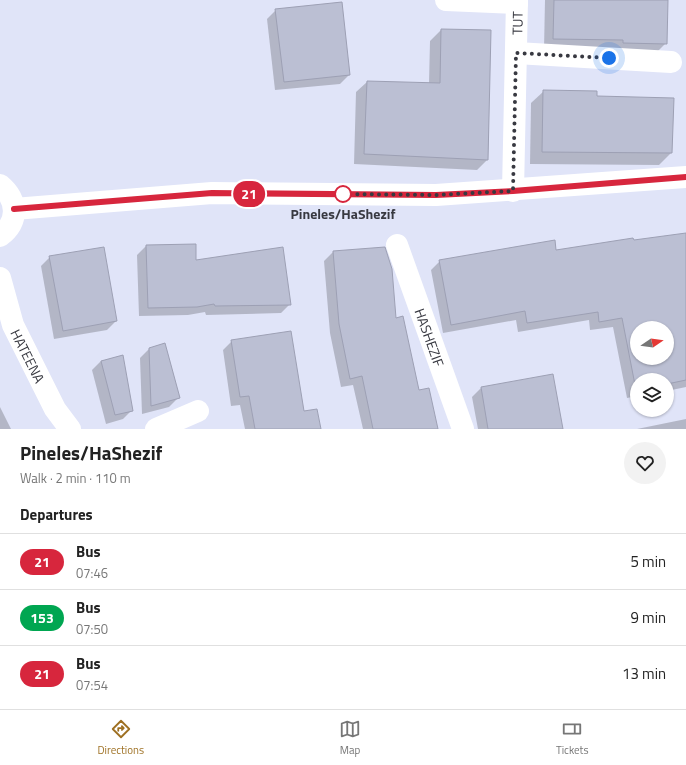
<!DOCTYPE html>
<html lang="en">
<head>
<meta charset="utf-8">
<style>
  body { margin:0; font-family:"Titillium Web",sans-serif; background:#f2f2f2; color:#222; height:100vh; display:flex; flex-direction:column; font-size:15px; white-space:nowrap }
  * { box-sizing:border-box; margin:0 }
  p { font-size:13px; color:#767676 }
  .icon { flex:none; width:22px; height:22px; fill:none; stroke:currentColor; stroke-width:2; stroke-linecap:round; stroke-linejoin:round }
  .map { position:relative; height:429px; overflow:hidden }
  .panel { display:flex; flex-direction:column; background:#fff; flex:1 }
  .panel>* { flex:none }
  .badge { padding:0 8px; border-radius:13px; font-size:14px; line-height:26px }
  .needle { width:26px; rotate:77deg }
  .tools { position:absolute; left:630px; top:321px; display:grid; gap:8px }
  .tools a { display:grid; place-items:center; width:44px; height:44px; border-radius:50%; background:#fff; box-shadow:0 1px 3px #0004; font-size:20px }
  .you { position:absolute; width:20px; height:20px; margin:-10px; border:3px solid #fff; border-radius:50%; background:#1a73e8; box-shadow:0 0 0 6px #1a73e833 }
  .map>.badge { position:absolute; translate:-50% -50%; box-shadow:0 0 0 2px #fff }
  h2 { padding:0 20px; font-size:15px; line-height:36px }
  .round { display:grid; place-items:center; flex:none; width:42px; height:42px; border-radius:21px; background:#f2f2f2 }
  .summary { display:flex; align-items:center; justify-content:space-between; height:68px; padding:0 20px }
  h1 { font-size:19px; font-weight:700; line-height:30px }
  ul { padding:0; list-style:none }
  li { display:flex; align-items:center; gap:12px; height:56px; padding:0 20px; border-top:1px solid #e0e0e0 }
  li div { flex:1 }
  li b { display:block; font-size:15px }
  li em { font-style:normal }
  li .badge { min-width:44px; font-weight:700; text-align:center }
  .menu { display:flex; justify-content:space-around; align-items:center; height:56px; border-top:1px solid #e0e0e0; background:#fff; font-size:11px; color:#767676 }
  .menu a { display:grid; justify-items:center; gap:2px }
  .menu .on { color:#9e7022 }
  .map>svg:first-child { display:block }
</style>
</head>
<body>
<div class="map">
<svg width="686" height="429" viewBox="0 0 686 429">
  <rect width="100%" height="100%" fill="#e0e4f8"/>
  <!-- shadow -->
  <g fill="#0003" fill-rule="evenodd">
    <path d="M545 0H667L666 43 656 53 544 49Z"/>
    <path d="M276 10 349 75 340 84 275 90 267 19Z"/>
    <path d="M441 30 490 31 488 159 477 170 354 164 356 92 367 82 429 84 430 41Z"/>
    <path d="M544 91 596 97 671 153 659 165 530 164 531 103Z"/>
    <path d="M686 234V387L667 391V380H637V396L627 398 613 327 590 330 589 320 518 332 516 320 443 333 431 270 440 261 556 252ZM637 328H667V358H637Z"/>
    <path d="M195 245V261L290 304 281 313 206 315 205 312 188 315 139 316 137 255 146 246Z"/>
    <path d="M384 248 395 319 418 392 437 429H363L353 385 341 387 330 333 324 261 333 252Z"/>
    <path d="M50 257 116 321 107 330 54 339 41 266Z"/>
    <path d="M232 341 320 429H245L240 405 231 406 223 350Z"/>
    <path d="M149 349 178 398 169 407 142 414 140 358Z"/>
    <path d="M122 356 132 410 123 419 106 424 92 370 101 361Z"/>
    <path d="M481 388 562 429H478L472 397Z"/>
    <path d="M0 407 11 429H0Z"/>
    <path d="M686 419V429H637Z"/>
  </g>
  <!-- building -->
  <g fill="#bbbfd3" stroke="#9da0b4" fill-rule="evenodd">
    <path d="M554 0H668L667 44 623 43V40L553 39Z"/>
    <path d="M342 2 350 75 284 82 275 9Z"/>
    <path d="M441 29 491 30 488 160 364 154 367 81 440 83Z"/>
    <path d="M543 90 597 91V96L674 98 672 153 542 152Z"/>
    <path d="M686 233V380L667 384V380H637V389L636 390 622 318 599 322 598 312 527 323 525 311 451 325 439 260 555 240 556 250 633 238 634 240ZM637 328H667V358H637Z"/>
    <path d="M196 244V260L283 247 291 305 215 306 214 304 197 307 148 308 146 245Z"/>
    <path d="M104 247 117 321 63 331 49 256Z"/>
    <path d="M385 247 392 269 396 318 403 316 419 390 429 388 438 429H373L362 376 350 379 339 324 333 251Z"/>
    <path d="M291 331 304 411 317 409 321 429H255L249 396 240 397 231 340Z"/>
    <path d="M165 343 180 398 151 406 149 348Z"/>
    <path d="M123 355 133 411 115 415 101 361Z"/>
    <path d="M553 374 563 429H488L481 387Z"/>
  </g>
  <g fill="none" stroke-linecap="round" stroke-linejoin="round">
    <!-- minor -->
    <g stroke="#fff" stroke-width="22">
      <path d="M446 0 517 3"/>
      <path d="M516 53 671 62"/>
      <path d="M0 185C18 200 19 222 0 236"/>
      <path id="s1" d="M513 191 517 0"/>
      <path d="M14 209 212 193 436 195 686 177"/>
      <path id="s2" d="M397 245 463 429"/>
      <path id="s3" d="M0 278 13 325 55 409 70 429"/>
      <path d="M156 429 198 411"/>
    </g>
  </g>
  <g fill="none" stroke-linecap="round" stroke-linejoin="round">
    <!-- line casing -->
    <g stroke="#fff" stroke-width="9">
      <path id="line" d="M14 209 212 193 436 195 513 191 686 177"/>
    </g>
    <!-- line -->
    <use href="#line" stroke="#d7263d" stroke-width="6"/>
    <!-- walk -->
    <path stroke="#383941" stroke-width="4" stroke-dasharray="0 7.2" d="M343 194 436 195 513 191 516 53 609 58"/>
  </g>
  <!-- markers -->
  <circle fill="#fff" stroke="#d7263d" stroke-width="2" cx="343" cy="194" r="8"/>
  <g text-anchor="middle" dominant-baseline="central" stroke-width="3" stroke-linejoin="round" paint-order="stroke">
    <!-- street labels -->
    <g font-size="14" fill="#383941" stroke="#e0e4f8">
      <text stroke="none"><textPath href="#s1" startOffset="168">TUT</textPath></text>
      <text stroke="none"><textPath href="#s2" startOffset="98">HASHEZIF</textPath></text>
      <text stroke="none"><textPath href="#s3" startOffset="83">HATEENA</textPath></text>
    </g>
    <!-- stop labels -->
    <g font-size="14" font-weight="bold" fill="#383941" stroke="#e0e4f8">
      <text x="343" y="213">Pineles/HaShezif</text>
    </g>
  </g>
</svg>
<div class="tools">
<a><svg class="needle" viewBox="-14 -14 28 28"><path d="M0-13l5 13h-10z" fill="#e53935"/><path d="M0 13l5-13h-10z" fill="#767676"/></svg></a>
<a><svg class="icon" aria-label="layers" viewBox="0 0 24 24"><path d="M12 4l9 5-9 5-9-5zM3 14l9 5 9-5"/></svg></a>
</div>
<div class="you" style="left:609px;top:58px"></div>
<b class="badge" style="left:249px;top:194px;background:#d7263d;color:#fff">21</b>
</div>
<section class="panel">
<div class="summary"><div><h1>Pineles/HaShezif</h1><p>Walk · 2 min · 110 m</p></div><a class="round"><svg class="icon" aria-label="heart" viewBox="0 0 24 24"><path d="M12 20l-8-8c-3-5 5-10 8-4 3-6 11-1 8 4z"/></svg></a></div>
<h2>Departures</h2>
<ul>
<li><span class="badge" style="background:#d7263d;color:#fff">21</span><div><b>Bus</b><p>07:46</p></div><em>5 min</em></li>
<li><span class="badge" style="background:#00a651;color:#fff">153</span><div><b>Bus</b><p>07:50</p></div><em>9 min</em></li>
<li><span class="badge" style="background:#d7263d;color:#fff">21</span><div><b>Bus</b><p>07:54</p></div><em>13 min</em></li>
</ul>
</section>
<nav class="menu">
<a class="on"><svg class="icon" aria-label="directions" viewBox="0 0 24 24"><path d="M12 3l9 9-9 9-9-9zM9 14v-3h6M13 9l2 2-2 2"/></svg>Directions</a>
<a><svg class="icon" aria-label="map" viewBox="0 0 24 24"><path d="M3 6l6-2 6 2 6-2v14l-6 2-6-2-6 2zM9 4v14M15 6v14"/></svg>Map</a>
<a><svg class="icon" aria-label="tickets" viewBox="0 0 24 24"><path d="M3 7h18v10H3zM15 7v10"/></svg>Tickets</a>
</nav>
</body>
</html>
